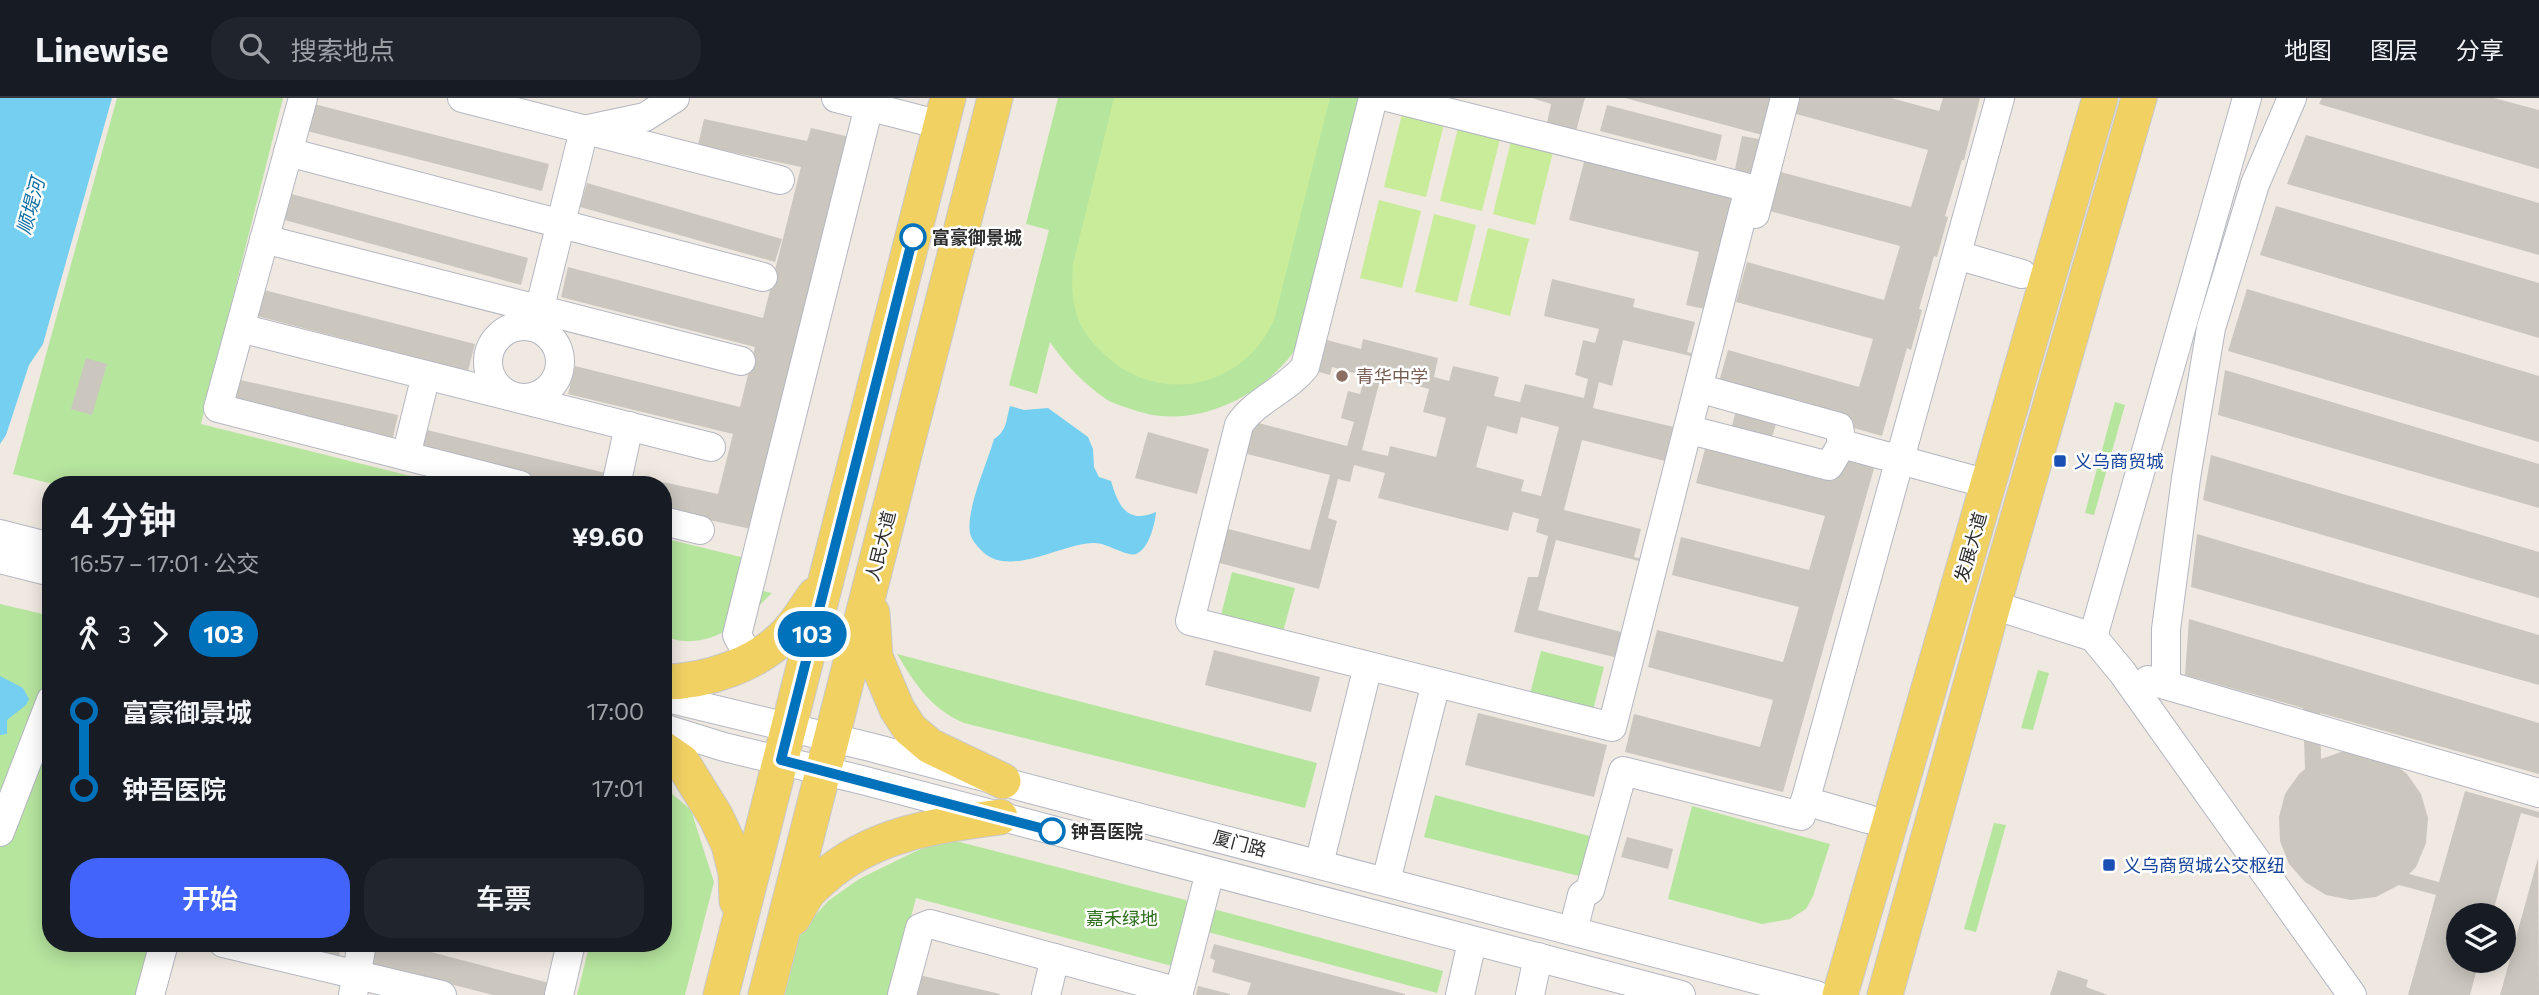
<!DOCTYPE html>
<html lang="zh">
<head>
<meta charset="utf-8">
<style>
  body { margin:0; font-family:Commissioner,"Noto Sans SC",sans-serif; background:#20242c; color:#f1f3f6; height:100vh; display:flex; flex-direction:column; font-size:26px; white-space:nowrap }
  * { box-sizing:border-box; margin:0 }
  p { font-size:23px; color:#9ea1a6 }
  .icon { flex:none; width:38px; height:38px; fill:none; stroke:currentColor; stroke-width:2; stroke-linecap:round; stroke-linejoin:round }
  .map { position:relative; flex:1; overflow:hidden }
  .panel { position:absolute; left:42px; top:378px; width:630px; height:476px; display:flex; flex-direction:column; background:#171b24; border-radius:28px; box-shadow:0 4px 18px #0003 }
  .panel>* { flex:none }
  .badge { padding:0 14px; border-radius:23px; font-size:24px; line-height:46px }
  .tools { position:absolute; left:2446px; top:805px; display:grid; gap:14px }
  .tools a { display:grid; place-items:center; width:70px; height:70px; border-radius:50%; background:#171b24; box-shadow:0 4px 18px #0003; font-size:35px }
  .map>.badge { position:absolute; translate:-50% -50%; box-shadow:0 0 0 4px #fff }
  .legs { display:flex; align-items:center; gap:10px; height:77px; padding:0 28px; font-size:23px }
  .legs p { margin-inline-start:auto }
  .overview { display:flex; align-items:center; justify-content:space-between; height:119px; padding:0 28px }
  h1 { font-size:38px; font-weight:600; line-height:52px }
  .action { display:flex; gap:14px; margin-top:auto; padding:14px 28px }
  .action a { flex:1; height:80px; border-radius:28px; background:#4264fb; color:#fff; font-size:28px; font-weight:600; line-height:80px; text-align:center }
  .action a+a { background:#20242c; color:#f1f3f6 }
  ul { padding:0 28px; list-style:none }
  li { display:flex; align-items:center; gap:24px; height:77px; font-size:26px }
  li i { display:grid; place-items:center; width:10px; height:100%; margin:0 9px; background:currentColor }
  li i::after { content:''; width:18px; height:18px; margin:-9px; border:5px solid; border-radius:50%; background:#171b24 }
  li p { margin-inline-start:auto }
  li:first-child i { background:linear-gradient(#0000 50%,currentColor 0) }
  li:last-child i { background:linear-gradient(currentColor 50%,#0000 0) }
  header { display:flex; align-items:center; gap:42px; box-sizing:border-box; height:98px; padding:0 35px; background:#171b24; border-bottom:2px solid #363941 }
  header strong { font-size:33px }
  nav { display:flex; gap:38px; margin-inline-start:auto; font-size:24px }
  .search { width:490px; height:63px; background:#20242c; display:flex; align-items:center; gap:18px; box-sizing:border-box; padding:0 24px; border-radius:28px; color:#9ea1a6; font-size:26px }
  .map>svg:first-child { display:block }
</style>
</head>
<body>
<header>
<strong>Linewise</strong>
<div class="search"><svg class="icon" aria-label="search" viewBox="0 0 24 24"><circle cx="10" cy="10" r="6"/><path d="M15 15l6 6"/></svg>搜索地点</div>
<nav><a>地图</a><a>图层</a><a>分享</a></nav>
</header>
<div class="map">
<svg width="2539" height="897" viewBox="0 0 2539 897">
  <rect width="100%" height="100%" fill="#efe9e1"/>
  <!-- green -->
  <g fill="#b6e59e">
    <path d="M117 0H283L201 326 447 387H57L13 376Z"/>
    <path d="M1058 0H1363L1304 233C1301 240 1297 250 1292 256 1255 304 1188 333 1131 311 1123 308 1113 306 1106 301 1084 286 1065 266 1050 244L1037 296 1009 287 1049 132 1026 126Z"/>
    <path d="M2115 304 2125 307 2094 417 2085 415Z"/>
    <path d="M663 440 749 461 742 488 772 495C750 517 719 546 685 543 678 543 670 540 663 538Z"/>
    <path d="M1232 474 1295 490 1281 541 1219 525Z"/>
    <path d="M0 506 51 518V845H154L141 897H0Z"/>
    <path d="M1541 553 1604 569 1591 620 1528 604Z"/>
    <path d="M897 556 1317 665 1305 710 964 625C931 611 915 586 897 556Z"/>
    <path d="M2038 572 2049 575 2033 632 2021 630Z"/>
    <path d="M663 688 691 712 714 784 685 897H577L590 845H663Z"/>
    <path d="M1435 697 1597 740 1587 780 1424 739Z"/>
    <path d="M1692 708 1830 746 1813 798 1806 811 1790 821 1762 826 1668 801Z"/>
    <path d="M1994 725 2006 727 1976 834 1964 831Z"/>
    <path d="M948 741 1186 802 1188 807 1172 868 916 800 890 897H785L800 835 828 803 859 781 914 754Z"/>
    <path d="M1217 812 1443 873 1437 895 1204 833 1212 815Z"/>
  </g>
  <!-- pitch -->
  <g fill="#c9ec9a">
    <path d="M1114 0H1330L1275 219C1247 289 1162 309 1106 258 1093 246 1080 231 1076 214 1071 198 1072 182 1073 166Z"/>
    <path d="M1403 12 1445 22 1426 99 1384 89Z"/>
    <path d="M1459 26 1501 37 1482 113 1440 103Z"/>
    <path d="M1512 39 1554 50 1535 127 1493 116Z"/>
    <path d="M1379 102 1421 113 1402 190 1360 180Z"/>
    <path d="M1434 116 1476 127 1457 204 1415 194Z"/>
    <path d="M1488 130 1529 141 1510 218 1469 207Z"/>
  </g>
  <!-- water -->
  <g fill="#75cff0">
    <path d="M0 0H112L43 246 29 267 6 337 0 346Z"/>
    <path d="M1010 308 1024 312 1048 310 1088 339 1093 351 1094 369 1099 379 1111 383C1118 407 1127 427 1156 414 1155 426 1149 451 1136 456 1127 459 1107 445 1095 445 1063 444 1010 481 982 453 977 448 971 441 970 435 966 411 987 366 994 341 1007 333 1006 322 1010 308Z"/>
    <path d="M0 578 23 590 29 601 26 607 7 622V636L0 637Z"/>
  </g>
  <!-- building -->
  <g fill="#cbc7bf" fill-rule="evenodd">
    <path d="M1532 0H1585L1576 33 1547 25 1551 6Z"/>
    <path d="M1625 0H1771L1762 37Z"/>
    <path d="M1793 0H1891L1939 13 1943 0H1980L1964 62H1962L1945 118 1948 119 1937 159 1934 158 1919 211 1922 212 1911 252 1907 250 1882 338 1717 291 1728 252 1859 289 1873 241 1736 204 1747 164 1884 202 1900 148 1762 111 1773 72 1911 109 1928 52 1789 14Z"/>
    <path d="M2322 0H2494L2539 12V71L2319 6Z"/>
    <path d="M314 6 549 66 542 93 307 33Z"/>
    <path d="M1607 7 1722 37 1716 63 1600 33Z"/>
    <path d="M704 21 807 43 811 30 850 39 751 431 663 412V387H633L635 378 718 396 733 336 568 296 575 268 740 309 755 249 561 199 568 169 763 220 801 69 698 47Z"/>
    <path d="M2306 37 2539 105V157L2287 86Z"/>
    <path d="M1742 38 1759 41 1750 80 1734 76Z"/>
    <path d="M1585 60 1733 97 1705 211 1686 207 1699 154 1569 122Z"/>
    <path d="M587 85 782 141 775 164 580 109Z"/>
    <path d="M288 95 528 160 521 187 281 121Z"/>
    <path d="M2276 108 2539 185V240L2260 157Z"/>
    <path d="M1552 181 1635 201 1633 209 1695 224 1687 254 1695 256V259L1623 242 1612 288 1599 284 1593 310 1674 329 1673 365 1582 342 1564 412 1641 431 1634 459 1643 461V464L1556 442 1538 512 1625 535 1618 560 1514 534 1528 479H1538L1548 438 1536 434 1539 421 1513 414 1508 433 1378 400 1385 375 1354 367 1350 384 1338 381 1328 420 1337 423 1319 491 1212 463 1221 429 1310 452 1330 377 1243 355 1251 323 1347 348 1354 324 1341 320 1348 293 1360 296 1365 278 1332 269 1330 277 1319 274 1327 242 1361 251 1363 241 1438 260 1434 279 1449 283 1453 268 1499 279 1494 298 1520 304 1525 286 1584 300 1588 281 1575 277 1583 242 1595 245 1599 231 1544 218ZM1381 278 1429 291 1423 314 1446 320 1436 359 1390 348 1388 358 1362 352ZM1521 319 1559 329 1541 398 1521 393 1524 382 1476 369 1487 328 1517 336Z"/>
    <path d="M2247 191 2539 278V344L2228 253Z"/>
    <path d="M264 192 475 246 468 273 257 218Z"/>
    <path d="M86 260 107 266 92 317 71 311Z"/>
    <path d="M2225 272 2539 366V410L2218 317Z"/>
    <path d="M236 281 398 317 392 344 230 307Z"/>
    <path d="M1737 308 1778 319 1771 343 1731 332Z"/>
    <path d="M427 332 610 376 608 387H546L421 357Z"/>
    <path d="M1148 334 1209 351 1197 396 1135 380Z"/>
    <path d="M1706 347 1835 381 1842 358 1875 367 1783 694 1625 654 1634 616 1760 649 1773 602 1648 569 1657 532 1783 564 1799 509 1672 477 1681 439 1809 472 1825 418 1696 385Z"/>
    <path d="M2211 357 2539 454V500L2203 402Z"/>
    <path d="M2197 436 2539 537V587L2191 489Z"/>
    <path d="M2189 521 2539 625V676L2320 615 2321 661 2341 654H2365L2388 661 2407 676 2421 696 2428 720 2426 745 2416 769 2409 776 2439 784 2465 693 2539 714V720L2521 715 2492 817H2459V863H2479L2470 897H2408L2436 797 2399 787 2376 799 2351 802 2326 797 2305 784 2289 766 2280 743 2279 719 2285 696 2299 676 2305 671 2303 610 2185 577Z"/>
    <path d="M1214 552 1320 579 1311 614 1205 587Z"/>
    <path d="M1478 615 1607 647 1594 699 1465 667Z"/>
    <path d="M1627 739 1673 751 1668 771 1621 759Z"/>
    <path d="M2538 760 2539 897H2500Z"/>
    <path d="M264 845H342L338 863Z"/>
    <path d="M373 845H397L553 886 550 897H493L368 865Z"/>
    <path d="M1214 846 1405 896V897H1247L1251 885 1212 874 1215 862 1210 860Z"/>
    <path d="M2058 872 2088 882 2086 889 2108 897H2050Z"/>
    <path d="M915 876 1000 896V897H910Z"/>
    <path d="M1198 888 1230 896V897H1196Z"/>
  </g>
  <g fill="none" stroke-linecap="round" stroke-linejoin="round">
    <!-- minor casing -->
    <g stroke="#b4b7c1" stroke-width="30">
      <g id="minor">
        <path d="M303 0 218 310 520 387"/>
        <path d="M462 0 780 82"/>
        <path d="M836 0 941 27"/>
        <path d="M1373 0 1305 269C1287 292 1255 302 1239 327L1190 523 1612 629 1749 90 1391 0"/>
        <path d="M288 54 763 179"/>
        <path d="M1755 116 1785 0"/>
        <path d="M264 141 741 263"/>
        <path d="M1957 157 2022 176"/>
        <circle cx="524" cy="264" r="36"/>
        <path d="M535 229 584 32 645 19 675 0"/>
        <path d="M240 230 711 349"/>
        <path d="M1709 293 1839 329 1842 346 1988 386"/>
        <path d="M1698 334 1829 368 1842 346"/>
        <path d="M406 358 426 277"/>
        <path d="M616 387 629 328"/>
        <path d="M663 423 700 432"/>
        <path d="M0 436 51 449"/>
        <path d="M0 461 51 474"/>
        <path d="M1993 507 2093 539 2122 574 2352 897"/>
        <path d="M2093 539 2247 0"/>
        <path d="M750 561 737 537 871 0"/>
        <path d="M2148 582 2539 695"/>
        <path d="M2166 587V531L2186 380 2211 230 2255 86 2292 0"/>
        <path d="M663 599 870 649 1816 897"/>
        <path d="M663 630 724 649 862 682 1681 897"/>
        <path d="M1805 703 1868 721"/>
        <path d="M0 734 51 602"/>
        <path d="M1319 766 1368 568"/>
        <path d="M1386 783 1436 585"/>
        <path d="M1573 833 1582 797 1590 792 1623 673 1801 718 2000 0"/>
        <path d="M223 845 442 897"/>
        <path d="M150 897 164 845"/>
        <path d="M353 897 362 845"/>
        <path d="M559 897 571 845"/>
        <path d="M902 897 920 830 930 826 1179 894 1210 774"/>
        <path d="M1046 897 1055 860"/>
        <path d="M1460 897 1472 844"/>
        <path d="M1530 897 1538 859"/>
      </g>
    </g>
    <!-- major casing -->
    <g stroke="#c9c9c9" stroke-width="37">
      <g id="major">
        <path d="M872 515 875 559 897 611 910 631 930 648 1003 683"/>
        <path d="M663 584C706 584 760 566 789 533 799 522 806 509 815 497"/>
        <path d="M663 651 682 664 716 719 729 747 736 775 737 803"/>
        <path d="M793 820C798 812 802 803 807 796 811 790 817 786 822 781 871 736 937 727 1000 719"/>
        <path d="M721 897 948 0"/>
        <path d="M766 897 995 0"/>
        <path d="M1840 897 2100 0"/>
        <path d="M1885 897 1993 507 2139 0"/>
      </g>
    </g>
    <!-- minor -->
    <use href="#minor" stroke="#fff" stroke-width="28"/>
    <!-- major -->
    <use href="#major" stroke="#f2d163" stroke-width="35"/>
  </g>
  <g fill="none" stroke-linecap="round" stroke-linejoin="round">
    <!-- line-1 casing -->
    <g stroke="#fff" stroke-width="16">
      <path id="line-1" d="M913 139 781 662 1052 733"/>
    </g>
    <!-- line-1 -->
    <use href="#line-1" stroke="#0072bc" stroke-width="10"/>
  </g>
  <!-- markers -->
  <g fill="#fff" stroke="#0072bc" stroke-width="3.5">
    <circle cx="913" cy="139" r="12"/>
    <circle cx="1052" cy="733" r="12"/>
  </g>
  <circle fill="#8d6e63" stroke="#fff" stroke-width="2.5" cx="1342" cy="278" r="7"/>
  <g fill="#1a4fb4" stroke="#fff" stroke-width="2.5">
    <rect x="2053" y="356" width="14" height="14" rx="3.5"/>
    <rect x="2102" y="760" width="14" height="14" rx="3.5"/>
  </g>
  <g text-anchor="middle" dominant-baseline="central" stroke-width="5" stroke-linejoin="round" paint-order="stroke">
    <!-- stop labels -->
    <g font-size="18" font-weight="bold" fill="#2e2e2e" stroke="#fff" text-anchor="start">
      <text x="932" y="139">富豪御景城</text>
      <text x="1071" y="733">钟吾医院</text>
    </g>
    <!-- education labels -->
    <g font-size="18" fill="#785e54" stroke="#fff" text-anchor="start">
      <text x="1356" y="278">青华中学</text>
    </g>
    <!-- transit labels -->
    <g font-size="18" fill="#164399" stroke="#fff" text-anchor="start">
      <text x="2074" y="363">义乌商贸城</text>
      <text x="2123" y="767">义乌商贸城公交枢纽</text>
    </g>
    <!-- street labels -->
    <g font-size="18" fill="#2e2e2e" stroke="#fff">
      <text transform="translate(880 448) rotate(-76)">人民大道</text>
      <text transform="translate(1970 449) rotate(-74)">发展大道</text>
      <text transform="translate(1240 745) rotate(15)">厦门路</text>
    </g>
    <!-- park labels -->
    <g font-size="18" fill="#2c6e1b" stroke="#fff">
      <text x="1122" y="820">嘉禾绿地</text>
    </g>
    <!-- water labels -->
    <g font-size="19" font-style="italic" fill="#0d6fa3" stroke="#fff">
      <text transform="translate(30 108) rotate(-75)">顺堤河</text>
    </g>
  </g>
</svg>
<div class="tools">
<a><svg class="icon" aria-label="layers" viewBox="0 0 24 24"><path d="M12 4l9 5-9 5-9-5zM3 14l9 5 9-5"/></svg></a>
</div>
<b class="badge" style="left:812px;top:536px;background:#0072bc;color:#fff">103</b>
<section class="panel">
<div class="overview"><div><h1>4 分钟</h1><p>16:57 – 17:01 · 公交</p></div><b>¥9.60</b></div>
<div class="legs"><svg class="icon" aria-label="walk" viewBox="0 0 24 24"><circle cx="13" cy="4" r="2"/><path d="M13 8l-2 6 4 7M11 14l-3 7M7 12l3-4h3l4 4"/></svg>3<svg class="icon" aria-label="forward" viewBox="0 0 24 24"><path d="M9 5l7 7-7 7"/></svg><b class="badge" style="background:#0072bc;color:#fff">103</b></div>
<ul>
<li><i style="color:#0072bc"></i><b>富豪御景城</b><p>17:00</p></li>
<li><i style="color:#0072bc"></i><b>钟吾医院</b><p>17:01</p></li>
</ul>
<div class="action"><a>开始</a><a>车票</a></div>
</section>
</div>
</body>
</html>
